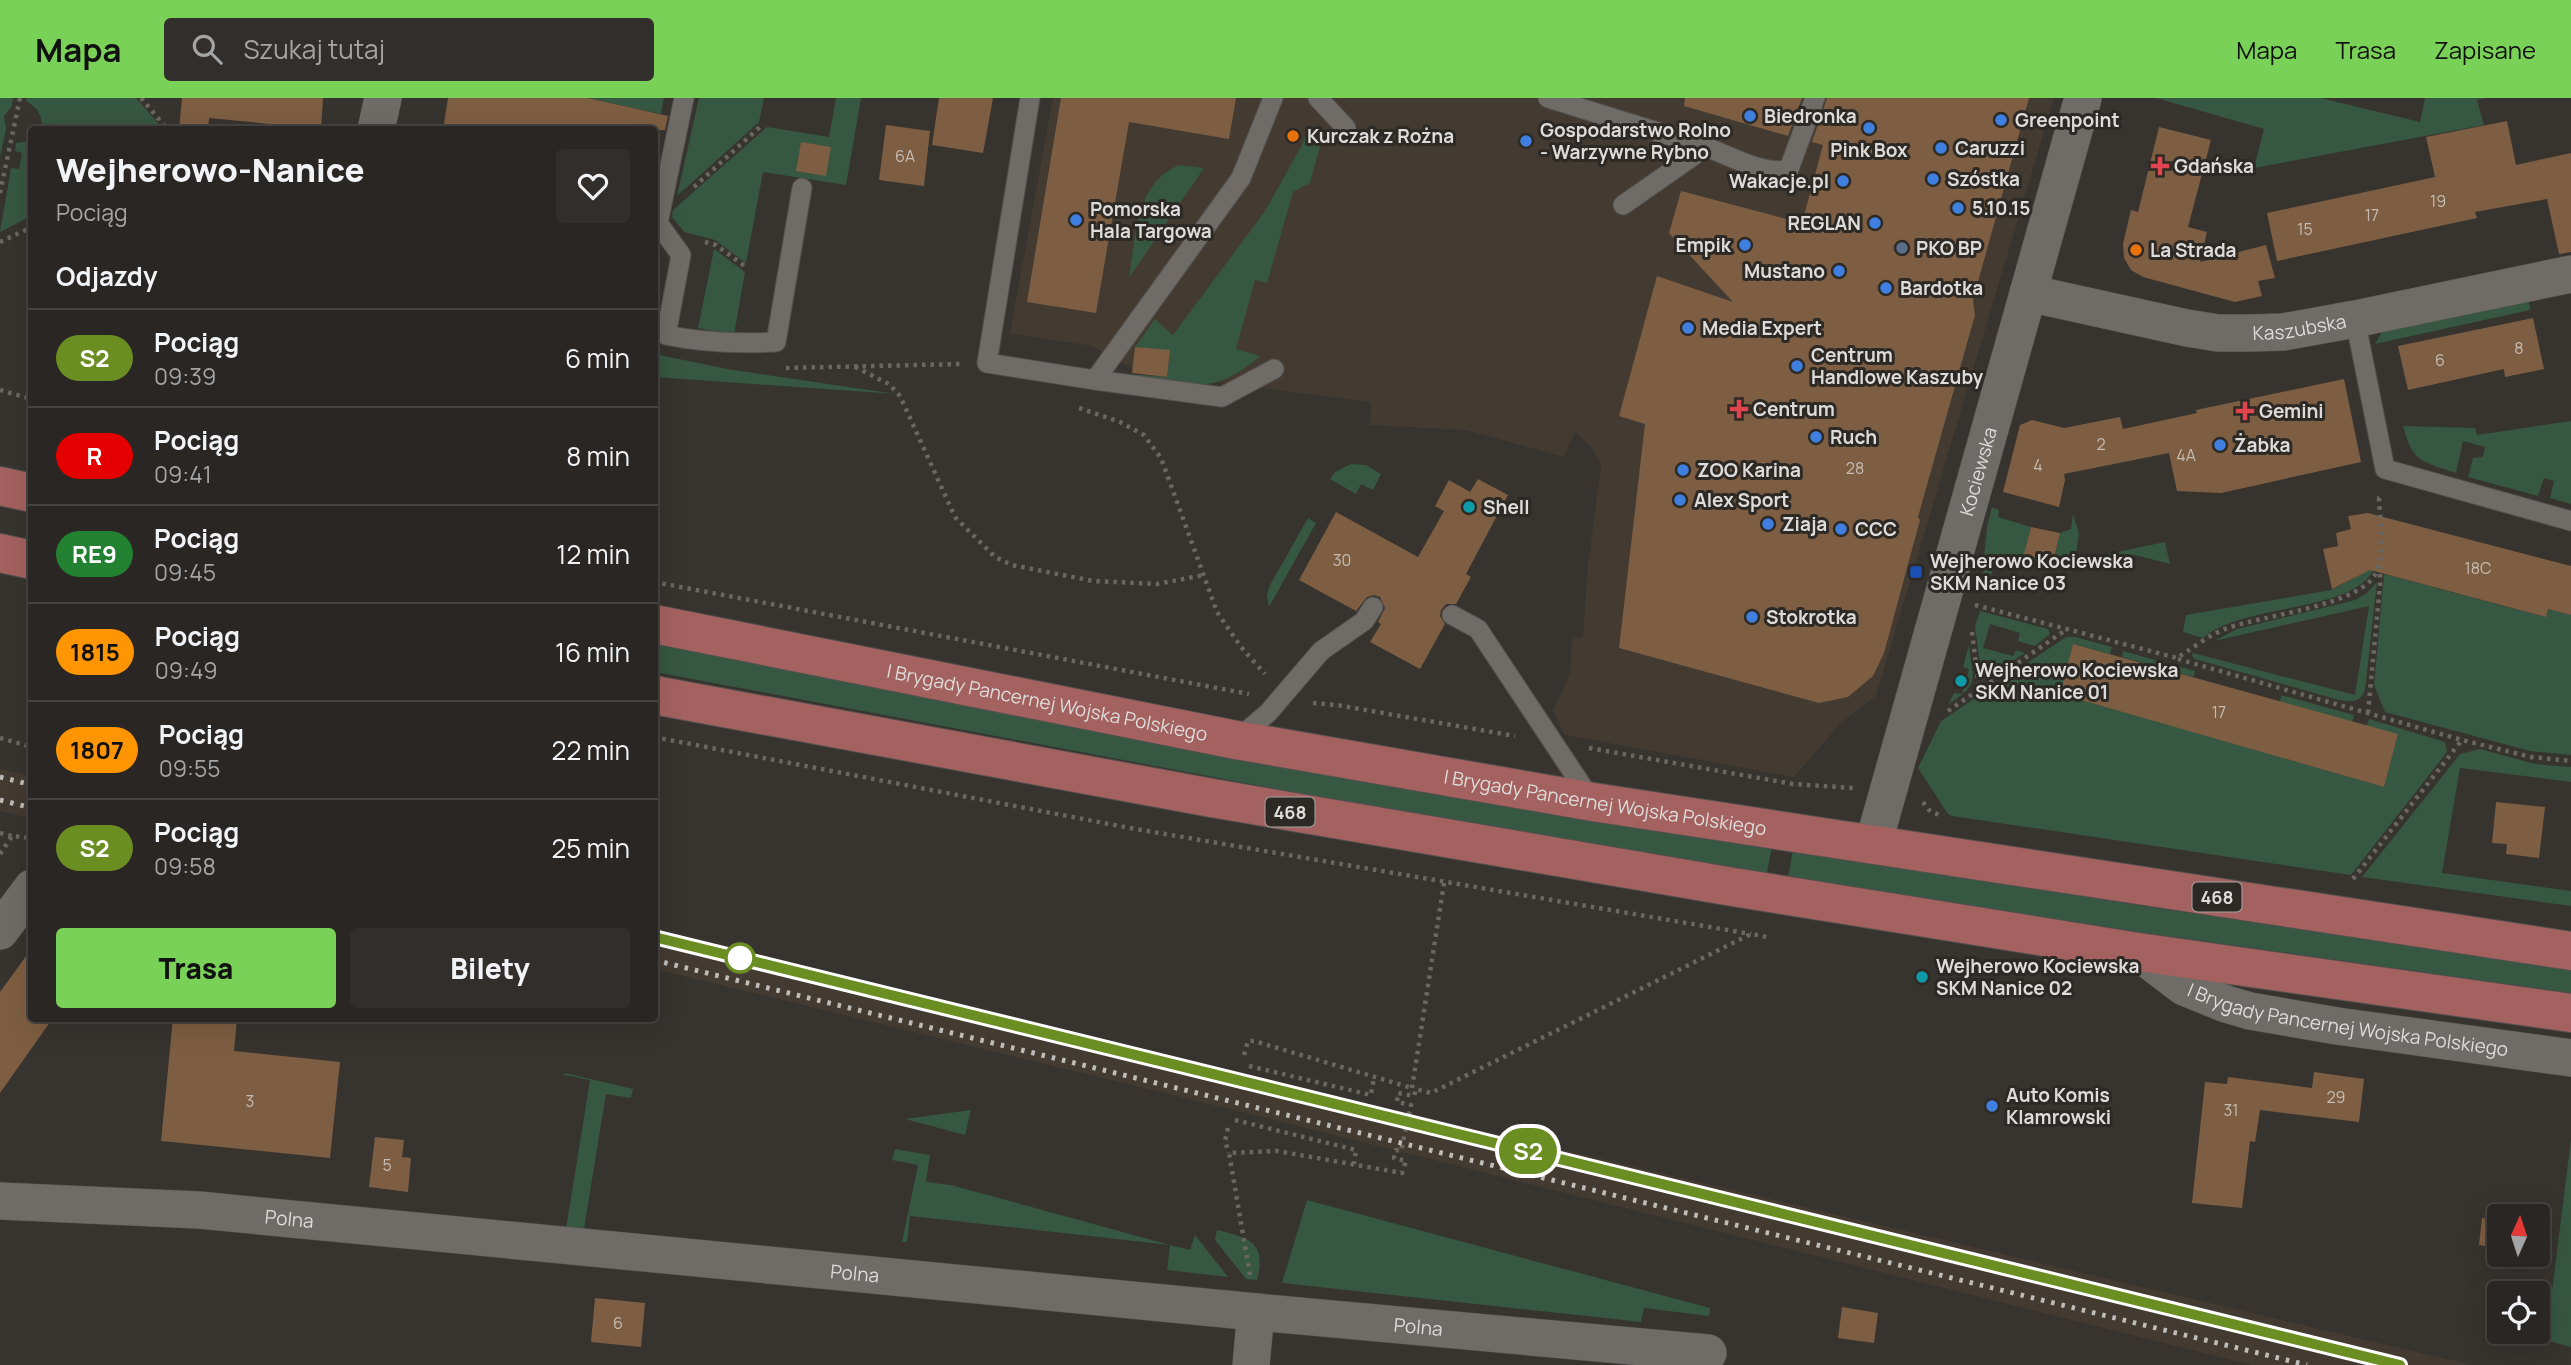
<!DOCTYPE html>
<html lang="pl">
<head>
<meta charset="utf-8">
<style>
  body { margin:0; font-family:Manrope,sans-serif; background:#312e2b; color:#f1f3f6; height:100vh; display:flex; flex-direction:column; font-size:26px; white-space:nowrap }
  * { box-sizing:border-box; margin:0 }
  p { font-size:23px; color:#a5a5a6 }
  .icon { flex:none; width:38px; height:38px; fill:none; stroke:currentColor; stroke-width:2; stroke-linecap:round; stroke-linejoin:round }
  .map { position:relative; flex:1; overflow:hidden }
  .sheet { position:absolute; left:28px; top:28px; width:630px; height:896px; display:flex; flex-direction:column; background:#292623; border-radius:7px; box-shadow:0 7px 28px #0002,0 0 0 2px #454341 }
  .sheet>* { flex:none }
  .badge { padding:0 14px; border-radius:23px; font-size:24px; line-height:46px }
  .needle { width:46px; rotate:3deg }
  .tools { position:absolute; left:2487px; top:1106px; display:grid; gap:14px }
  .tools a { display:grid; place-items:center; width:63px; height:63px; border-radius:7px; background:#292623; box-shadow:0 7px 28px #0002,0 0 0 2px #454341; font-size:35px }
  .map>.badge { position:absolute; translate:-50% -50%; box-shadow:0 0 0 4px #fff }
  h2 { padding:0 28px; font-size:26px; line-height:63px }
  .round { display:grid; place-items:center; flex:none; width:74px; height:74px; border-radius:7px; background:#312e2b }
  .summary { display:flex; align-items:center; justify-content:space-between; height:119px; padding:0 28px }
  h1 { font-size:33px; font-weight:800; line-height:52px }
  .cta { display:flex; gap:14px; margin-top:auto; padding:14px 28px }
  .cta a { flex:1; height:80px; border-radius:7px; background:#79d157; color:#111; font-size:28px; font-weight:800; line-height:80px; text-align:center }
  .cta a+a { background:#312e2b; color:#f1f3f6 }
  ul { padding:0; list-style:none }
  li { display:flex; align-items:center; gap:21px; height:98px; padding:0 28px; border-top:2px solid #454341 }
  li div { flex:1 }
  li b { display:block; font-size:26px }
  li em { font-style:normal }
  li .badge { min-width:77px; font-weight:700; text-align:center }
  header { display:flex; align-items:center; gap:42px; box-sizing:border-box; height:98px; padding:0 35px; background:#79d157; color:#111 }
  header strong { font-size:33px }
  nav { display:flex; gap:38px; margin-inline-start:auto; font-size:24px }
  .search { width:490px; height:63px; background:#312e2b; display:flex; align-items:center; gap:18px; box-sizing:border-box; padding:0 24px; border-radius:7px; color:#a5a5a6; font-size:26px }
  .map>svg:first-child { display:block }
</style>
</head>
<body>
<header>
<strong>Mapa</strong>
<div class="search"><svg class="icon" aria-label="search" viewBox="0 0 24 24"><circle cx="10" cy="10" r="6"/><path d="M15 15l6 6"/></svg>Szukaj tutaj</div>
<nav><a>Mapa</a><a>Trasa</a><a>Zapisane</a></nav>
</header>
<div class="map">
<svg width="2571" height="1267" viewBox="0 0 2571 1267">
  <rect width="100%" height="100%" fill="#37332f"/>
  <!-- built -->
  <g fill="#433a32">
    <path d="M1053 0H2054L1876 598 1842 624 1794 679 1565 637 1553 613 1570 576 1572 539 1583 540 1587 476 1601 367 1591 349 1575 334 1564 359 1466 332 1370 327 1371 304 1139 274 1092 248 1010 235Z"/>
    <path d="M0 671 31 678V721L0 713Z"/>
    <path d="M655 831 1247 977 2472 1267H2252L1238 1013 655 871Z"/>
  </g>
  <!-- green -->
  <g fill="#365742">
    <path d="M0 0H13L12 8 4 18 6 31 0 59Z"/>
    <path d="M27 0H136L163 31H41C44 18 37 9 26 3Z"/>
    <path d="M588 0H664L661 16Z"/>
    <path d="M699 0H764L759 24 677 98Z"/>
    <path d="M836 0H861L846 87 763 74 746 165 715 142 684 134 672 119 673 112 767 29 829 39Z"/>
    <path d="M2156 0H2321L2420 24 2425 0H2485L2477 2 2484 27 2254 70 2264 31Z"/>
    <path d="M1309 28H1318L1323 33V37L1310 85 1293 94 1267 185 1255 182 1236 251 1260 258C1214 299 1186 288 1132 278L1131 276 1167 279 1170 253 1135 249 1155 221 1173 237 1265 113 1301 49Z"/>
    <path d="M31 43V118L0 134 11 70 19 71 22 55 15 53 16 45Z"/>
    <path d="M1179 67 1204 70 1129 180C1136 139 1135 85 1179 67Z"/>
    <path d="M714 151 745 174 734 237 698 230Z"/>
    <path d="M2528 198 2530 212 2375 246 2383 232Z"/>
    <path d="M655 256 727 271 896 296 655 279Z"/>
    <path d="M2571 323V406L2550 400 2554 383 2544 380 2538 398 2468 379 2473 360 2483 359 2485 349 2463 343 2456 375C2421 363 2413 365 2403 328L2475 330 2477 337Z"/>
    <path d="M1351 366 1366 367 1381 376 1373 392 1361 386 1356 396 1330 381 1335 374Z"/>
    <path d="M1992 409 1999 412 1998 419 2031 429 2025 456 2053 463 2060 435 2071 431 2073 416 2079 435 2075 463 2165 444 2170 466 2135 457 2060 471 2001 456 1987 485 1982 483 1987 428Z"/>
    <path d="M1308 420 1316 425 1269 509 1267 499 1269 489Z"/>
    <path d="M2375 469C2355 516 2244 504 2203 540L2183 534 2186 517 2331 492Z"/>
    <path d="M2384 476 2545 519 2548 511 2571 517V657L2530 653 2385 614 2374 587Z"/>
    <path d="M2377 484 2365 592C2360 605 2351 604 2339 602L2195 561 2192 558 2193 555 2355 597 2369 508 2214 543 2237 531 2355 502 2367 495Z"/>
    <path d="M1980 513 2048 531 2050 536 2035 548 2018 543 2020 535 1990 526 1983 550 2013 558 2016 552 2025 555 1982 583 1975 528Z"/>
    <path d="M2066 539H2075L2112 549 2110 556 2073 546 2061 596 2384 689 2397 636 2367 628 2369 621 2445 644 2447 654 2351 777 1952 718 1948 716 1918 670 1941 623Z"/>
    <path d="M654 545 1772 748 1767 775 1336 702 655 574Z"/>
    <path d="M1969 547C1973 584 1981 584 1948 607L1954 595 1962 596 1969 571 1963 569Z"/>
    <path d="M2123 553 2195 573 2194 579 2122 559Z"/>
    <path d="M2281 597 2354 617 2352 624 2280 604Z"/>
    <path d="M2480 651 2535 666 2571 669V684L2460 670 2442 775 2571 793V808L2362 779 2460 656Z"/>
    <path d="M1793 752 2149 809 2571 868V895L2146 835 1788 779Z"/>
    <path d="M565 975 633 991 631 1000 606 996 583 1137H565L590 982 564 977Z"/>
    <path d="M971 1012 965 1037 905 1021Z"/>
    <path d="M2571 1041V1249L2546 1242Z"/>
    <path d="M895 1051 930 1057 926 1084 951 1087 1170 1147 1190 1152 1195 1137 1228 1179 1167 1172 1170 1147 910 1118 907 1144H902L918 1067 892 1062Z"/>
    <path d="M1307 1102 1710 1210 1709 1218 1644 1210 1641 1224 1282 1185Z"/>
    <path d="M1217 1132C1249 1140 1267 1144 1257 1182L1246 1181 1215 1142Z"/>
  </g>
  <!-- building -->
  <g fill="#7d5e42">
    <path d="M182 0H323L321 31 209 20 208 32H179Z"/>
    <path d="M448 0H588L668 18 665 32H443Z"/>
    <path d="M939 0H993L983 55 932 47Z"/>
    <path d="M1061 0H1236L1229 41 1129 24 1096 215 1027 204Z"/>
    <path d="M1685 0H1802L1788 38 1684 8Z"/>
    <path d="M1827 0H2029L1973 202 1975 217 1918 419 1920 422 1884 555 1873 578 1848 599 1819 605 1619 550 1645 326 1619 318 1657 178 1733 204 1669 135 1681 93 1802 125 1823 47 1812 44Z"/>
    <path d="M2507 23 2516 67 2571 55V154L2559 156 2547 101 2475 114 2477 120 2277 163 2267 115 2435 79 2426 39Z"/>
    <path d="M886 27 930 33 924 88 879 82Z"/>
    <path d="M2159 29 2211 42 2188 129 2207 134 2200 164 2266 147 2275 180 2258 183 2262 198 2235 204 2143 179 2131 172 2124 160 2123 146 2131 112 2138 114Z"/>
    <path d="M801 44 831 49 826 78 796 73Z"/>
    <path d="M2533 220 2544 271 2505 279 2504 271 2408 292 2398 248Z"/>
    <path d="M1135 249 1170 252 1167 279 1132 275Z"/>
    <path d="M2344 281 2361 364 2221 395 2177 393 2169 355 2064 376 2065 382 2059 409 2003 394 2020 327 2032 322 2064 330 2120 319 2123 331 2197 315 2196 312Z"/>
    <path d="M1478 381 1508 397 1466 476 1471 479 1456 506H1446L1441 512 1440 518 1445 526 1420 571 1370 544 1381 526 1378 524 1385 510 1380 499 1374 497 1367 499 1356 513 1299 482 1336 414 1418 459 1444 413 1435 408 1449 382 1470 394Z"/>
    <path d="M2368 415 2571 468V517L2548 511 2546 519 2370 472 2332 491 2323 451 2338 448 2336 435 2351 431 2348 418Z"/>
    <path d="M2031 429 2060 435 2053 464 2024 456Z"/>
    <path d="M2073 546 2398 636 2384 689 2060 596Z"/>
    <path d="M2496 704 2545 709 2539 760 2506 756 2507 746 2492 745Z"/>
    <path d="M32 850V920H53L0 995V894Z"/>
    <path d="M173 920H237L234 953 340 964 330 1060 161 1043Z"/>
    <path d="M2314 974 2364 981 2359 1024 2260 1012 2255 1044 2250 1043 2242 1110 2192 1105 2205 984 2227 986 2228 979 2312 990Z"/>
    <path d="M375 1039 404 1042 402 1059 411 1060 408 1094 369 1089Z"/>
    <path d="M2482 1120 2499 1123V1150L2479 1147Z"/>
    <path d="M595 1200 645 1205 641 1249 591 1244Z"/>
    <path d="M1842 1209 1878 1215 1874 1245 1838 1240Z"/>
  </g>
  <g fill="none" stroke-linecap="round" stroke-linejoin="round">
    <!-- lane casing -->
    <g stroke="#54504e" stroke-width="21">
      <g id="lane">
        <path d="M684 0 658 125 681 157 666 237C703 245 738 246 776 244L802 90"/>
        <path d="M1030 0 987 265 1095 282 1241 80 1273 0"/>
        <path d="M1318 0 1346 30"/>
        <path d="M1548 0 1706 49"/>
        <path d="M1623 107 1706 49C1728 57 1767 79 1789 71L1815 0"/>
        <path d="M2355 221 2385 371 2571 423"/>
        <path d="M1095 282 1222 299 1274 271"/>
        <path d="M1452 517 1478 531 1592 703"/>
        <path d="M1237 641 1268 615 1321 553 1364 523 1373 509"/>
      </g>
    </g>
    <!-- street casing -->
    <g stroke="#54504e" stroke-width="38">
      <g id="street">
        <path d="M376 32 383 0"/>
        <path id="s1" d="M2028 195 2187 230 2218 235H2251L2283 234 2355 221 2571 176"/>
        <path id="s2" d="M1873 747 2083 0"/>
        <path d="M0 833 32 790"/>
        <path id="s3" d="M2138 854 2184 889 2226 906 2250 913 2337 928 2571 960"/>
        <path id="s4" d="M0 1103 199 1112 1256 1214 1708 1255"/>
        <path d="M1251 1267 1256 1214"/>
      </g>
    </g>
    <!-- primary casing -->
    <g stroke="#54504e" stroke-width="40">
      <g id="primary">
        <path d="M0 388 32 395"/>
        <path d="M0 455 32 462"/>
        <path id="s5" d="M654 526 1236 642 1593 704 2571 853"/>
        <path d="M654 597 1212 700 1733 789 2138 854 2571 915"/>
      </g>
    </g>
    <!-- path -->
    <g stroke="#6a6763" stroke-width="4.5" stroke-dasharray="3.5 5" stroke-linecap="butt">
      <path d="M141 0 168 32"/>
      <path d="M694 89 761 28"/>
      <path d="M0 95 20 0"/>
      <path d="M0 144 32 129"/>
      <path d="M705 144 716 147 746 169"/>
      <path d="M855 269 889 286 900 298 955 419 995 459 1012 467 1093 483 1157 486 1204 477"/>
      <path d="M786 270 960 266"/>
      <path d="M0 292 32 301"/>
      <path d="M1079 310 1120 324 1144 337 1161 360 1217 514 1241 549 1265 576"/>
      <path d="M654 484 1249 596"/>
      <path d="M1975 507 2177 560C2193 550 2210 536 2228 530 2263 517 2360 508 2376 475 2386 452 2380 424 2379 400H2384"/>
      <path d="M1972 534 1979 592"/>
      <path d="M2178 561 2462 642 2531 659 2571 663"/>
      <path d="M1313 605 1337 607 1515 638"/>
      <path d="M1948 613 2067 531"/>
      <path d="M2368 615 2380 487V468"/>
      <path d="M654 639 1130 730 1751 836"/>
      <path d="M0 640 32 649"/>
      <path d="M1589 650 1793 686 1853 690"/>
      <path d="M1923 704 1929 712 1941 718"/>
      <path d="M0 735 12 738"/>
      <path d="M0 756 12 738 32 740"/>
      <path d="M2353 781 2462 642"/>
      <path d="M1244 957 1248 943H1254L1412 990"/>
      <path d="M1249 968 1371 997 1374 979"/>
      <path d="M1412 990 1444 785"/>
      <path d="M1235 1022 1356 1052 1354 1066"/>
      <path d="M1228 1030 1225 1043 1229 1055"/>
      <path d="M1250 1177 1229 1055 1277 1053 1402 1075 1406 1063 1394 1060 1396 1052 1401 1053 1411 1007 1397 1004 1398 995 1414 998 1416 991 1431 995 1751 836 1767 839"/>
    </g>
    <!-- lane -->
    <use href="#lane" stroke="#6f6b67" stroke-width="19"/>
    <!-- street -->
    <use href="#street" stroke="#6f6b67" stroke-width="37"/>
    <!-- primary -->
    <use href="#primary" stroke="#a3615f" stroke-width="38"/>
    <!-- rail -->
    <g stroke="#bfbdba" stroke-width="5" stroke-dasharray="3.5 7" stroke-linecap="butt">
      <path d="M0 679 32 687"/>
      <path d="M0 702 32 710"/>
      <path d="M654 839 2400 1267"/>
      <path d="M654 862 2307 1267"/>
    </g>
  </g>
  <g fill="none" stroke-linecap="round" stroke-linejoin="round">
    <!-- line casing -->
    <g stroke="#fff" stroke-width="16">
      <path id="line" d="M654 839 2400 1267"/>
    </g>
    <!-- line -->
    <use href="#line" stroke="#6b8e23" stroke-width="10"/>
  </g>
  <!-- markers -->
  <g fill="#3f7fe0" stroke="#2d2925" stroke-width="2.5">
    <circle cx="1750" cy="18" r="7"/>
    <circle cx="2001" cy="22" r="7"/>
    <circle cx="1869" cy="30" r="7"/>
    <circle cx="1526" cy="43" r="7"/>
    <circle cx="1941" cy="50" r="7"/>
    <circle cx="1933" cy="81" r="7"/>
    <circle cx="1843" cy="83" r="7"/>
    <circle cx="1958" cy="110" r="7"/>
    <circle cx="1076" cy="122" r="7"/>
    <circle cx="1875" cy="125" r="7"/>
    <circle cx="1745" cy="147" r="7"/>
    <circle cx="1839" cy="173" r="7"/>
    <circle cx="1886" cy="190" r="7"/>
    <circle cx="1688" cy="230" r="7"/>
    <circle cx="1797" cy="268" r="7"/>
    <circle cx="1816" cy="339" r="7"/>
    <circle cx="2220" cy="347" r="7"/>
    <circle cx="1683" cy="372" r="7"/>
    <circle cx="1680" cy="402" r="7"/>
    <circle cx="1768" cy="426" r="7"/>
    <circle cx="1841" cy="431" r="7"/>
    <circle cx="1752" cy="519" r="7"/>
    <circle cx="1992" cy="1008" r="7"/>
  </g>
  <g fill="#e8710a" stroke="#2d2925" stroke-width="2.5">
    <circle cx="1293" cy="38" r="7"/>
    <circle cx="2136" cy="152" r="7"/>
  </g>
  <g fill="#e0444e" stroke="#2d2925" stroke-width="2.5">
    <path d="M2156.5 57.5h7v7h7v7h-7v7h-7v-7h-7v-7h7z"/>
    <path d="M1735.5 300.5h7v7h7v7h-7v7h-7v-7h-7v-7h7z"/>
    <path d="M2241.5 302.5h7v7h7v7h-7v7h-7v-7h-7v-7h7z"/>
  </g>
  <circle fill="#5c6f8a" stroke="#2d2925" stroke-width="2.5" cx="1902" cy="150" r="7"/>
  <g fill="#0f9aa8" stroke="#2d2925" stroke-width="2.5">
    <circle cx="1469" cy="409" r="7"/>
    <circle cx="1961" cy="583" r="7"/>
    <circle cx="1922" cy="879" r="7"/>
  </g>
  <rect fill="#1a4fb4" stroke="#2d2925" stroke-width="2.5" x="1909" y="467" width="14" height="14" rx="3.5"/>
  <circle fill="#fff" stroke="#6b8e23" stroke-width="3.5" cx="740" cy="860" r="14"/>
  <g text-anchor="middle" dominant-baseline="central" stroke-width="6" stroke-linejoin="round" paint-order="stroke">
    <!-- number labels -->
    <g font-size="16" fill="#c6bcb4">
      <text x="905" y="58">6A</text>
      <text x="2438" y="103">19</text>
      <text x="2372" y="117">17</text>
      <text x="2305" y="131">15</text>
      <text x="2519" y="250">8</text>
      <text x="2440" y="262">6</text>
      <text x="2101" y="346">2</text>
      <text x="2186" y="357">4A</text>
      <text x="2038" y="367">4</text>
      <text x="1855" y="370">28</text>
      <text x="1342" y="462">30</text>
      <text x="2478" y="470">18C</text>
      <text x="2219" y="614">17</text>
      <text x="2336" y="999">29</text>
      <text x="250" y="1003">3</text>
      <text x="2231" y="1012">31</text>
      <text x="387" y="1067">5</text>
      <text x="618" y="1225">6</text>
    </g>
    <!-- shield labels -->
    <g fill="#2d2925" stroke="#a9a6a4" stroke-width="2">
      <rect x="1265.5" y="699.5" width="49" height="29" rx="5"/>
      <rect x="2192.5" y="784.5" width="49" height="29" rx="5"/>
    </g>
    <g font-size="18" font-weight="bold" fill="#dedcda">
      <text x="1290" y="714">468</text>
      <text x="2217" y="799">468</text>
    </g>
    <!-- poi labels -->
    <g font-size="19" font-weight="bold" fill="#dedcda" stroke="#2d2925" text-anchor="start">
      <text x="1764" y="18">Biedronka</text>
      <text x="2015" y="22">Greenpoint</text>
      <text x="1540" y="32">Gospodarstwo Rolno<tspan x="1540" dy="22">- Warzywne Rybno</tspan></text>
      <text x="1307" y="38">Kurczak z Rożna</text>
      <text x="1955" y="50">Caruzzi</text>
      <text x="1869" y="52" text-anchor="middle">Pink Box</text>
      <text x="2174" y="68">Gdańska</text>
      <text x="1947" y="81">Szóstka</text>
      <text x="1829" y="83" text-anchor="end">Wakacje.pl</text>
      <text x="1972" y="110">5.10.15</text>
      <text x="1090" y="111">Pomorska<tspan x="1090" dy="22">Hala Targowa</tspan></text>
      <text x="1861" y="125" text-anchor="end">REGLAN</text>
      <text x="1731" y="147" text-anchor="end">Empik</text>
      <text x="1916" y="150">PKO BP</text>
      <text x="2150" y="152">La Strada</text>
      <text x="1825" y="173" text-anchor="end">Mustano</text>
      <text x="1900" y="190">Bardotka</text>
      <text x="1702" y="230">Media Expert</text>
      <text x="1811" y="257">Centrum<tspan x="1811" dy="22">Handlowe Kaszuby</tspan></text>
      <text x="1753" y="311">Centrum</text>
      <text x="2259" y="313">Gemini</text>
      <text x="1830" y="339">Ruch</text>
      <text x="2234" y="347">Żabka</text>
      <text x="1697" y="372">ZOO Karina</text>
      <text x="1694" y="402">Alex Sport</text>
      <text x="1483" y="409">Shell</text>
      <text x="1782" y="426">Ziaja</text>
      <text x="1855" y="431">CCC</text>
      <text x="1930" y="463">Wejherowo Kociewska<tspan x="1930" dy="22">SKM Nanice 03</tspan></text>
      <text x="1766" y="519">Stokrotka</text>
      <text x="1975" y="572">Wejherowo Kociewska<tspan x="1975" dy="22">SKM Nanice 01</tspan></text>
      <text x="1936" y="868">Wejherowo Kociewska<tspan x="1936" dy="22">SKM Nanice 02</tspan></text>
      <text x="2006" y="997">Auto Komis<tspan x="2006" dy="22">Klamrowski</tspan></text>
    </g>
    <!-- street labels -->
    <g font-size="19" fill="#dedcda" stroke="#2d2925">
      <text stroke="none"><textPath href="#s1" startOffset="276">Kaszubska</textPath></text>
      <text stroke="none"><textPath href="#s2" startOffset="388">Kociewska</textPath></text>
      <text stroke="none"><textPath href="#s5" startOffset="401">I Brygady Pancernej Wojska Polskiego</textPath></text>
      <text stroke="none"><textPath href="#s5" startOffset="968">I Brygady Pancernej Wojska Polskiego</textPath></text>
      <text stroke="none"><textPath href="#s3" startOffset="226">I Brygady Pancernej Wojska Polskiego</textPath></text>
      <text stroke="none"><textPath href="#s4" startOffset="290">Polna</textPath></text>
      <text stroke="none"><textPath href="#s4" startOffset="858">Polna</textPath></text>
      <text stroke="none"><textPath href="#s4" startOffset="1424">Polna</textPath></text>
    </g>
  </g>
</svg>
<div class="tools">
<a><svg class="needle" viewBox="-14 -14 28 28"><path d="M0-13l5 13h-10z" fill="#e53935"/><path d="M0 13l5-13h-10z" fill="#a5a5a6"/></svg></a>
<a><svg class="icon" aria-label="locate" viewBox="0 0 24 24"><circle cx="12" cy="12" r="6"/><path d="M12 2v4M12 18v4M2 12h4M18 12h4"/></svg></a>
</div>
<b class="badge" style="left:1528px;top:1053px;background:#6b8e23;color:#fff">S2</b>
<section class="sheet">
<div class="summary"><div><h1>Wejherowo-Nanice</h1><p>Pociąg</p></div><a class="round"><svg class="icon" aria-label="heart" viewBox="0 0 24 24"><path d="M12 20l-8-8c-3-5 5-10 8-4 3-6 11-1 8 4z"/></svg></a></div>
<h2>Odjazdy</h2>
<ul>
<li><span class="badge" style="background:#6b8e23;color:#fff">S2</span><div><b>Pociąg</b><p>09:39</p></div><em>6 min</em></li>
<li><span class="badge" style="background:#e50000;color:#fff">R</span><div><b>Pociąg</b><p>09:41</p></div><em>8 min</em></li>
<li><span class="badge" style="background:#238132;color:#fff">RE9</span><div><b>Pociąg</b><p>09:45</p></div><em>12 min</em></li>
<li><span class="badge" style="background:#ff9500;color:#111">1815</span><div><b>Pociąg</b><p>09:49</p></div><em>16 min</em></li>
<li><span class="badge" style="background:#ff9500;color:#111">1807</span><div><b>Pociąg</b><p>09:55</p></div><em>22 min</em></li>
<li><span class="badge" style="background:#6b8e23;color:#fff">S2</span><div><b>Pociąg</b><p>09:58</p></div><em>25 min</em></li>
</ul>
<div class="cta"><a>Trasa</a><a>Bilety</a></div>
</section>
</div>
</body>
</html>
